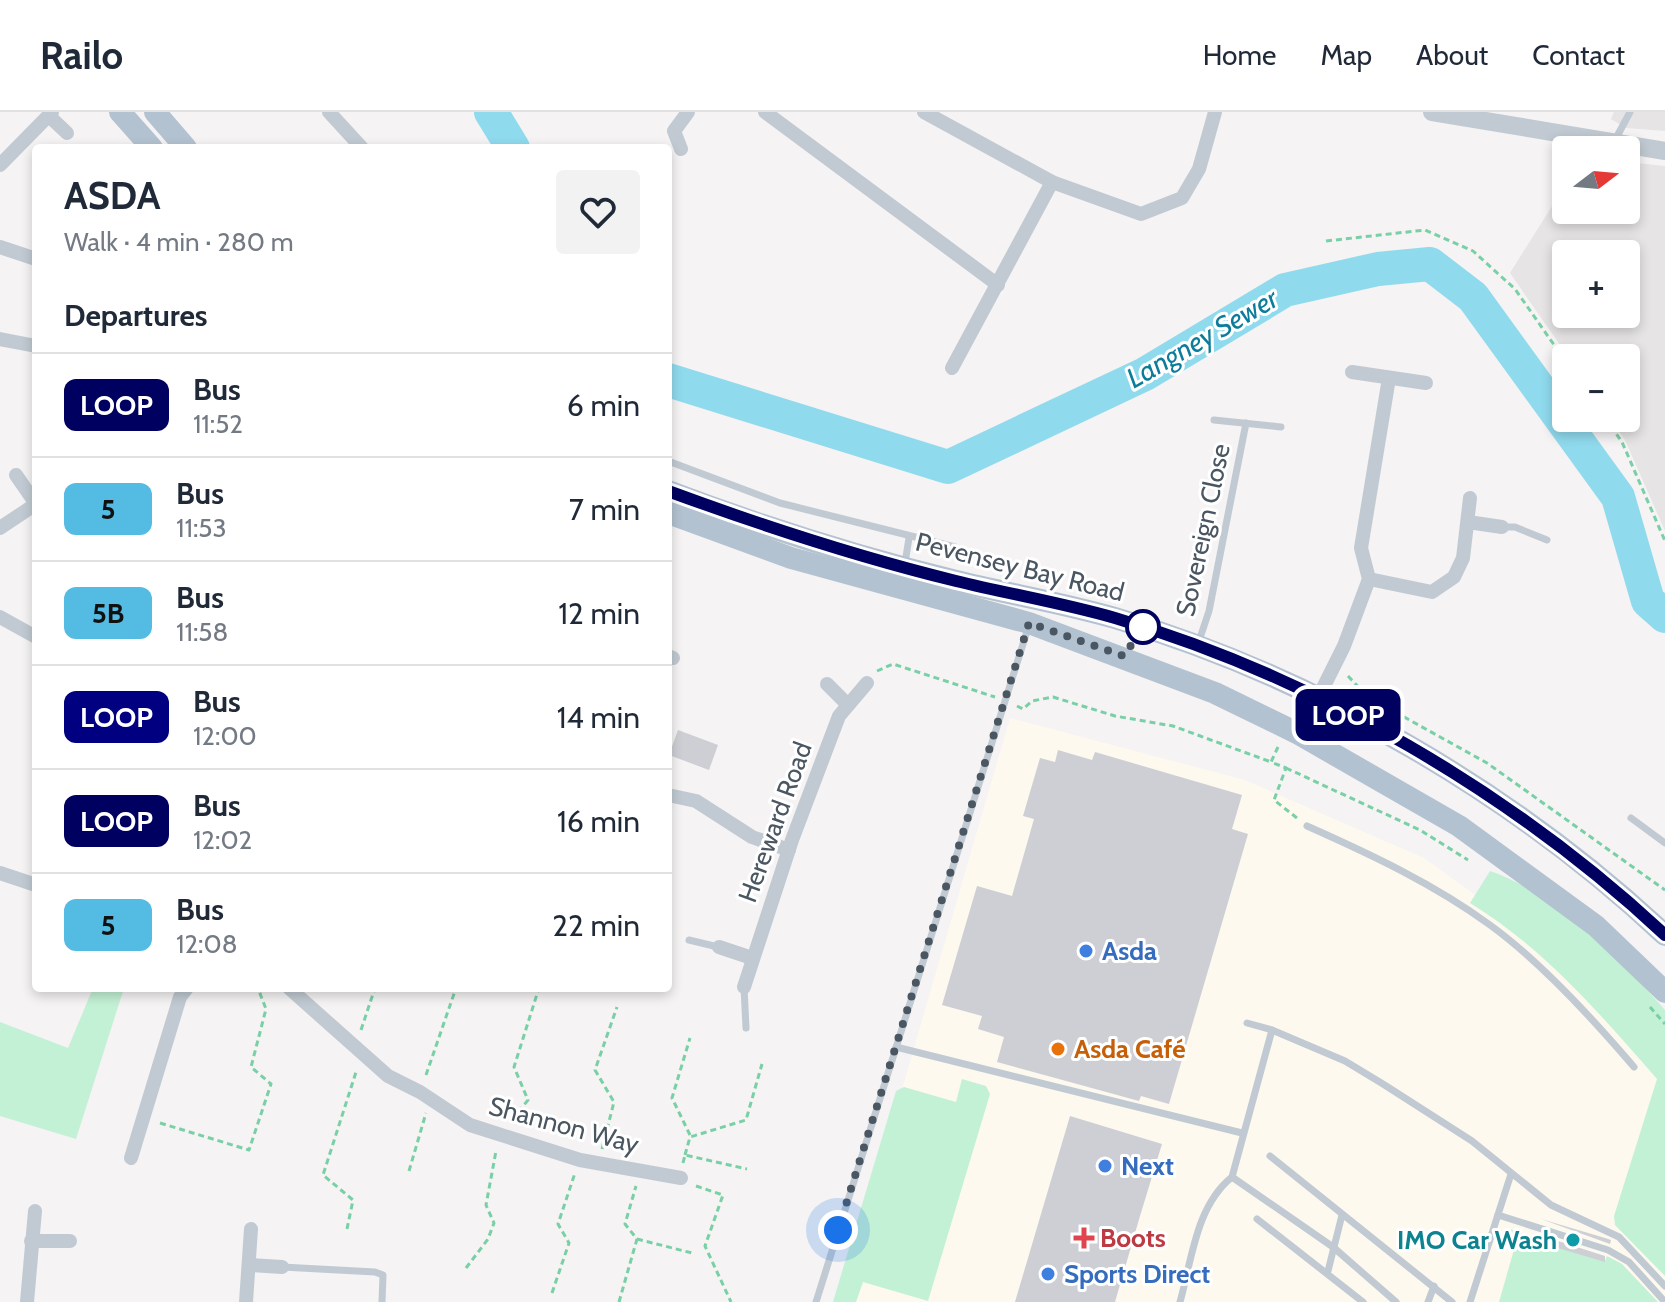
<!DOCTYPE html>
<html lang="en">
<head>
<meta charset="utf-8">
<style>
  body { margin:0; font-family:Cabin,sans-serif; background:#f2f2f3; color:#1f2937; height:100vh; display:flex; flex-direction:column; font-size:30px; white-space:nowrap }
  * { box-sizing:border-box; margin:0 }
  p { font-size:26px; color:#747a83 }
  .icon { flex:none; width:44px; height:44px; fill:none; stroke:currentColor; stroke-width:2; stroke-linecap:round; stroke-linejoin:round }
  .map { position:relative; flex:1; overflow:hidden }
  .side { position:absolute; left:32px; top:32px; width:640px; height:848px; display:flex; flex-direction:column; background:#fff; border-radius:8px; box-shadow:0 4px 12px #0003 }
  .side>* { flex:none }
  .badge { padding:0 16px; border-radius:12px; font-size:28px; line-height:52px }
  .needle { width:52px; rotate:74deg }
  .controls { position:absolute; left:1552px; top:24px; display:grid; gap:16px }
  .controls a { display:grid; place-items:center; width:88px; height:88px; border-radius:8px; background:#fff; box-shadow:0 4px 12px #0003; font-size:40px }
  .you { position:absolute; width:40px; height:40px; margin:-20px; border:6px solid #fff; border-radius:50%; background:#1a73e8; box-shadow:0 0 0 12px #1a73e833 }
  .map>.badge { position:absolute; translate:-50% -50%; box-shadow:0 0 0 4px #fff }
  h2 { padding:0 32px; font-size:30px; line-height:72px }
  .round { display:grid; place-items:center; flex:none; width:84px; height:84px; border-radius:8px; background:#f2f2f3 }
  .headline { display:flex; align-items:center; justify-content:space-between; height:136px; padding:0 32px }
  h1 { font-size:38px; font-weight:800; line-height:60px }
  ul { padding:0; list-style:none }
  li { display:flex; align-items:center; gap:24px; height:104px; padding:0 32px; border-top:2px solid #e0e1e3 }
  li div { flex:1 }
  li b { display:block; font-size:30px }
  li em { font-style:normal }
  li .badge { min-width:88px; font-weight:700; text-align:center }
  header { display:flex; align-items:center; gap:48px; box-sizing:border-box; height:112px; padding:0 40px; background:#fff; border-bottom:2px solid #e0e1e3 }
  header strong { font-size:38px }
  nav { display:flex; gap:44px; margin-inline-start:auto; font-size:28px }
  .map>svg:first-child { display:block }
</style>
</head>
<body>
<header>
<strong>Railo</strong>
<nav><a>Home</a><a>Map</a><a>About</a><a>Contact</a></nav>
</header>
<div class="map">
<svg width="1665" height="1190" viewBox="0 0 1665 1190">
  <rect width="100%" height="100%" fill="#f5f3f3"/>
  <!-- commercial -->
  <path fill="#fdf9ef" d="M1010 606 1245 668 1424 746 1540 830 1665 960V1190H840Z"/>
  <!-- education -->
  <g fill="#e6e4e5" fill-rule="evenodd">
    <path d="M1614 0H1665V19L1626 16 1611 7Z"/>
    <path d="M1626 50 1665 54V419L1625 328 1610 306H1626V246H1569L1510 161 1566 72V98H1626ZM1566 142H1626V202H1566Z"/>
  </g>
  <!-- green -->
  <g fill="#c3f1d5">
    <path d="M1490 759C1553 780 1621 848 1665 898V1164L1615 1113 1614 1104 1657 967C1600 902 1545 837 1470 791Z"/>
    <path d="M93 876H124L76 1027 0 1004V910L68 936Z"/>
    <path d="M962 967 986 974 990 982 928 1189 863 1170 856 1190H833L896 979 904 975 956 990Z"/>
    <path d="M1510 1117 1605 1149 1607 1144 1622 1152 1658 1190H1499L1515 1134 1505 1130Z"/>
  </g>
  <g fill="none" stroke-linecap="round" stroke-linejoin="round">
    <!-- river -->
    <g stroke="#90daee" stroke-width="34">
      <path d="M491 0 513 36"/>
      <path d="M668 268 948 355 1145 262 1285 178 1378 157 1430 152 1473 185 1618 385 1648 489 1665 504"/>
    </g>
  </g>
  <!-- building -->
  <g fill="#cdcfd5">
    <path d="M678 618 718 633 709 658 669 643Z"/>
    <path d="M1058 638 1092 648 1095 640 1242 683 1232 717 1248 722 1169 992 1141 984 1139 989 997 950 1004 925 978 917 982 904 942 893 977 774 1012 784 1034 707 1023 704 1040 646 1055 650Z"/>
    <path d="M1070 1004 1162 1032 1140 1104 1115 1190H1015Z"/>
    <path d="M1541 1107 1605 1126 1611 1128 1610 1132Z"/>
    <path d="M1536 1122 1605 1144V1150L1534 1129Z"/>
  </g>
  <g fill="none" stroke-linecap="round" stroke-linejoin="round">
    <!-- path -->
    <g stroke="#7ad0a6" stroke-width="3" stroke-dasharray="6 4" stroke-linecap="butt">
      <path d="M1326 129 1425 118 1473 139 1515 177 1566 250"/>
      <path d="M1605 306 1622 330 1665 429"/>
      <path d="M877 559 893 552 995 585"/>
      <path d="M1348 564 1368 585 1487 651 1665 778"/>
      <path d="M1017 594 1023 597 1032 589 1053 585 1115 604 1173 614 1271 650"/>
      <path d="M1278 635 1271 650 1286 656 1274 688 1297 706"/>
      <path d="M1286 656 1420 718 1468 748"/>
      <path d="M1650 895 1665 912"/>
      <path d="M361 918 375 876"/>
      <path d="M426 963 456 876"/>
      <path d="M512 1008 528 988 514 955 538 879"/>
      <path d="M160 1011 249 1038 271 972 251 955 266 897 259 879 262 876"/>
      <path d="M690 1023 672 986 690 926"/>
      <path d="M602 1037 614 990 595 958 617 895"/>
      <path d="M685 1043 690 1025 746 1008 762 952"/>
      <path d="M683 1051 685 1043 747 1057"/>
      <path d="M409 1059 426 1001"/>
      <path d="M696 1074 723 1083 705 1134 731 1190"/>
      <path d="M347 1117 353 1088 323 1063 357 957"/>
      <path d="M637 1127 692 1141"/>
      <path d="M466 1156 488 1127 494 1111 486 1093 496 1039"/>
      <path d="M552 1181 569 1131 558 1112 575 1061"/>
      <path d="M619 1190 637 1127 625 1112 636 1074"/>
    </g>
    <!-- service -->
    <g stroke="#c1cad2" stroke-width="7">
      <path d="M1614 30 1630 0"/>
      <path d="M1214 308 1281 315"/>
      <path d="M668 349 780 391 955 435"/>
      <path d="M1502 415H1515L1547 428"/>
      <path d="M905 451 909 426"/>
      <path d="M668 478V485"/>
      <path d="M1198 532 1209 499 1246 311"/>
      <path d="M1631 706 1665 731"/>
      <path d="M1307 714C1370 742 1434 772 1490 813 1541 850 1593 907 1634 955"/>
      <path d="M689 828 718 835"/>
      <path d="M744 875 746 916"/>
      <path d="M1247 911 1272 918"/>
      <path d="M896 935 1242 1021"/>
      <path d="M1270 1044 1452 1190"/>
      <path d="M1232 1065 1333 1135 1396 1190"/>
      <path d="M1498 1103 1608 1138 1629 1150 1665 1190"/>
      <path d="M1257 1107 1363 1190"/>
      <path d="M282 1155 375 1160 383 1163 382 1190"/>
      <path d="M1328 1159 1342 1103"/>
      <path d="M816 1190 1029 513"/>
      <path d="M1180 1190C1192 1147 1196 1094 1232 1065L1272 918 1345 949 1383 972 1472 1029 1551 1093 1619 1125 1665 1174"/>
      <path d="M1428 1190 1434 1174"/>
      <path d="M1470 1190 1511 1062"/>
    </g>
    <!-- minor -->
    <g stroke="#c1cad2" stroke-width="14">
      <path d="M329 0 362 36"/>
      <path d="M765 0 998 173"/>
      <path d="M924 0 1052 70 1141 102 1182 86 1199 57 1215 0"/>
      <path d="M49 4 67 21"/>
      <path d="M681 37 674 19 688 0"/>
      <path d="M0 53 52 0"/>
      <path d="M0 135 36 147"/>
      <path d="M0 227 36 234"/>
      <path d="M952 256 1052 70"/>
      <path d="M1352 260 1426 271"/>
      <path d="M16 363 36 392"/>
      <path d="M1468 410 1502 415"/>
      <path d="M0 416 36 392"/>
      <path d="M1369 467 1432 480 1454 465 1463 446 1470 386"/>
      <path d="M0 505 36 525"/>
      <path d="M668 544 673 546"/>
      <path d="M827 572 848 593"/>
      <path d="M1318 586 1344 534 1369 467 1361 436 1389 266"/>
      <path d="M668 683 696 689 752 725 789 738"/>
      <path d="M0 761 36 773"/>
      <path d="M719 835 752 846"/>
      <path d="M744 875 792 728 839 604 867 571"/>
      <path d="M289 876 388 964 420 980 470 1013 580 1048 681 1066"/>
      <path d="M131 1046 180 885 187 876"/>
      <path d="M31 1129H70"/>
      <path d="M249 1153 282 1155"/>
      <path d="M27 1190 35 1099"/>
      <path d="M246 1190 251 1117"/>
    </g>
    <!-- tertiary -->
    <path stroke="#c1cad2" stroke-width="18" d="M1432 0 1665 39"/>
    <!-- primary -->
    <g stroke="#b3c2d1" stroke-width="22">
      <path d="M120 0 152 36"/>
      <path d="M155 0 186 36"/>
      <path d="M668 379C763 415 858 445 956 469 1009 482 1063 491 1115 506 1314 565 1514 681 1665 823"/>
      <path d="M668 401 791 446 1029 511 1215 581 1297 621 1459 714 1596 814 1665 880"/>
    </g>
  </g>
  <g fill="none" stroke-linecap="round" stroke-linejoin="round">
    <!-- line casing -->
    <g stroke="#fff" stroke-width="18">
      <path id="line" d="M668 379C763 414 858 445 956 469 1009 482 1063 491 1115 506 1315 565 1513 681 1665 823"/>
    </g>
    <!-- line -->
    <use href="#line" stroke="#000060" stroke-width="12"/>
    <!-- walk -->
    <path stroke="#4a5661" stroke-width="8" stroke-dasharray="0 14.4" d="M838 1118 1029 511 1124 544 1143 515"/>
  </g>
  <!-- markers -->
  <circle fill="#fff" stroke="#000060" stroke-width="4" cx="1143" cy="515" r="16"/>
  <g fill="#3f7fe0" stroke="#fff" stroke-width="3">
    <circle cx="1086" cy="839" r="8"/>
    <circle cx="1105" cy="1054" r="8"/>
    <circle cx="1048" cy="1162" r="8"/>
  </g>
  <circle fill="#e8710a" stroke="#fff" stroke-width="3" cx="1058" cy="937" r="8"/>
  <path fill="#e0444e" stroke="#fff" stroke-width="3" d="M1080 1114h8v8h8v8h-8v8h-8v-8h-8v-8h8z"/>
  <circle fill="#0f9aa8" stroke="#fff" stroke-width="3" cx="1573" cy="1128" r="8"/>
  <g text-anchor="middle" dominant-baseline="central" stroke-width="6" stroke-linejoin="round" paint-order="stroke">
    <!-- street labels -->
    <g font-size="26" fill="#4a5661" stroke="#fff">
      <text transform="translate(1203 418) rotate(-78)">Sovereign Close</text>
      <text transform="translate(1020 455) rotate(14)">Pevensey Bay Road</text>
      <text transform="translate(775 710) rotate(-70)">Hereward Road</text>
      <text transform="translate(564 1013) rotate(15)">Shannon Way</text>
    </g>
    <!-- shop labels -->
    <g font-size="26" font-weight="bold" fill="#366cbe" stroke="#fff" text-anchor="start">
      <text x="1102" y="839">Asda</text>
      <text x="1121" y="1054">Next</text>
      <text x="1064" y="1162">Sports Direct</text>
    </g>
    <!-- food labels -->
    <g font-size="26" font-weight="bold" fill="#c56008" stroke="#fff" text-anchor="start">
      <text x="1074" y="937">Asda Café</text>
    </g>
    <!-- health labels -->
    <g font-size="26" font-weight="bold" fill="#be3a42" stroke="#fff" text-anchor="start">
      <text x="1100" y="1126">Boots</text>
    </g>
    <!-- culture labels -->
    <g font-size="26" font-weight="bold" fill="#0d838f" stroke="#fff" text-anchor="end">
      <text x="1557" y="1128">IMO Car Wash</text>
    </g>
    <!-- water labels -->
    <g font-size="28" font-style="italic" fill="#0c7c9b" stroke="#fff">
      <text transform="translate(1202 226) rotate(-30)">Langney Sewer</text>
    </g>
  </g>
</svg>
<div class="controls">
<a><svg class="needle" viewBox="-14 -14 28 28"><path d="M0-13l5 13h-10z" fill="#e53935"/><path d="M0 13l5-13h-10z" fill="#747a83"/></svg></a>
<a>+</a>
<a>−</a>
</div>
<div class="you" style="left:838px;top:1118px"></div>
<b class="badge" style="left:1348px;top:603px;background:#000060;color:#fff">LOOP</b>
<section class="side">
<div class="headline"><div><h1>ASDA</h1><p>Walk · 4 min · 280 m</p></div><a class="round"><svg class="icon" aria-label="heart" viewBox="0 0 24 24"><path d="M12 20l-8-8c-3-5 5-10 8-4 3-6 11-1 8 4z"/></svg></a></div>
<h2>Departures</h2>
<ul>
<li><span class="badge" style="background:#000060;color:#fff">LOOP</span><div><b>Bus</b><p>11:52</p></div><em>6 min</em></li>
<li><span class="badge" style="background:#54bbe2;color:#111">5</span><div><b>Bus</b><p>11:53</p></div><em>7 min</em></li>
<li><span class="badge" style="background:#54bbe2;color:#111">5B</span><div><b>Bus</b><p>11:58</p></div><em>12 min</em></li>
<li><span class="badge" style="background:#000080;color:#fff">LOOP</span><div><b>Bus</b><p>12:00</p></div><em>14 min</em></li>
<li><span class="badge" style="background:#000060;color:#fff">LOOP</span><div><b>Bus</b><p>12:02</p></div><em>16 min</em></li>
<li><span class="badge" style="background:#54bbe2;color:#111">5</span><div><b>Bus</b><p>12:08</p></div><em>22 min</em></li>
</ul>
</section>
</div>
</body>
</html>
